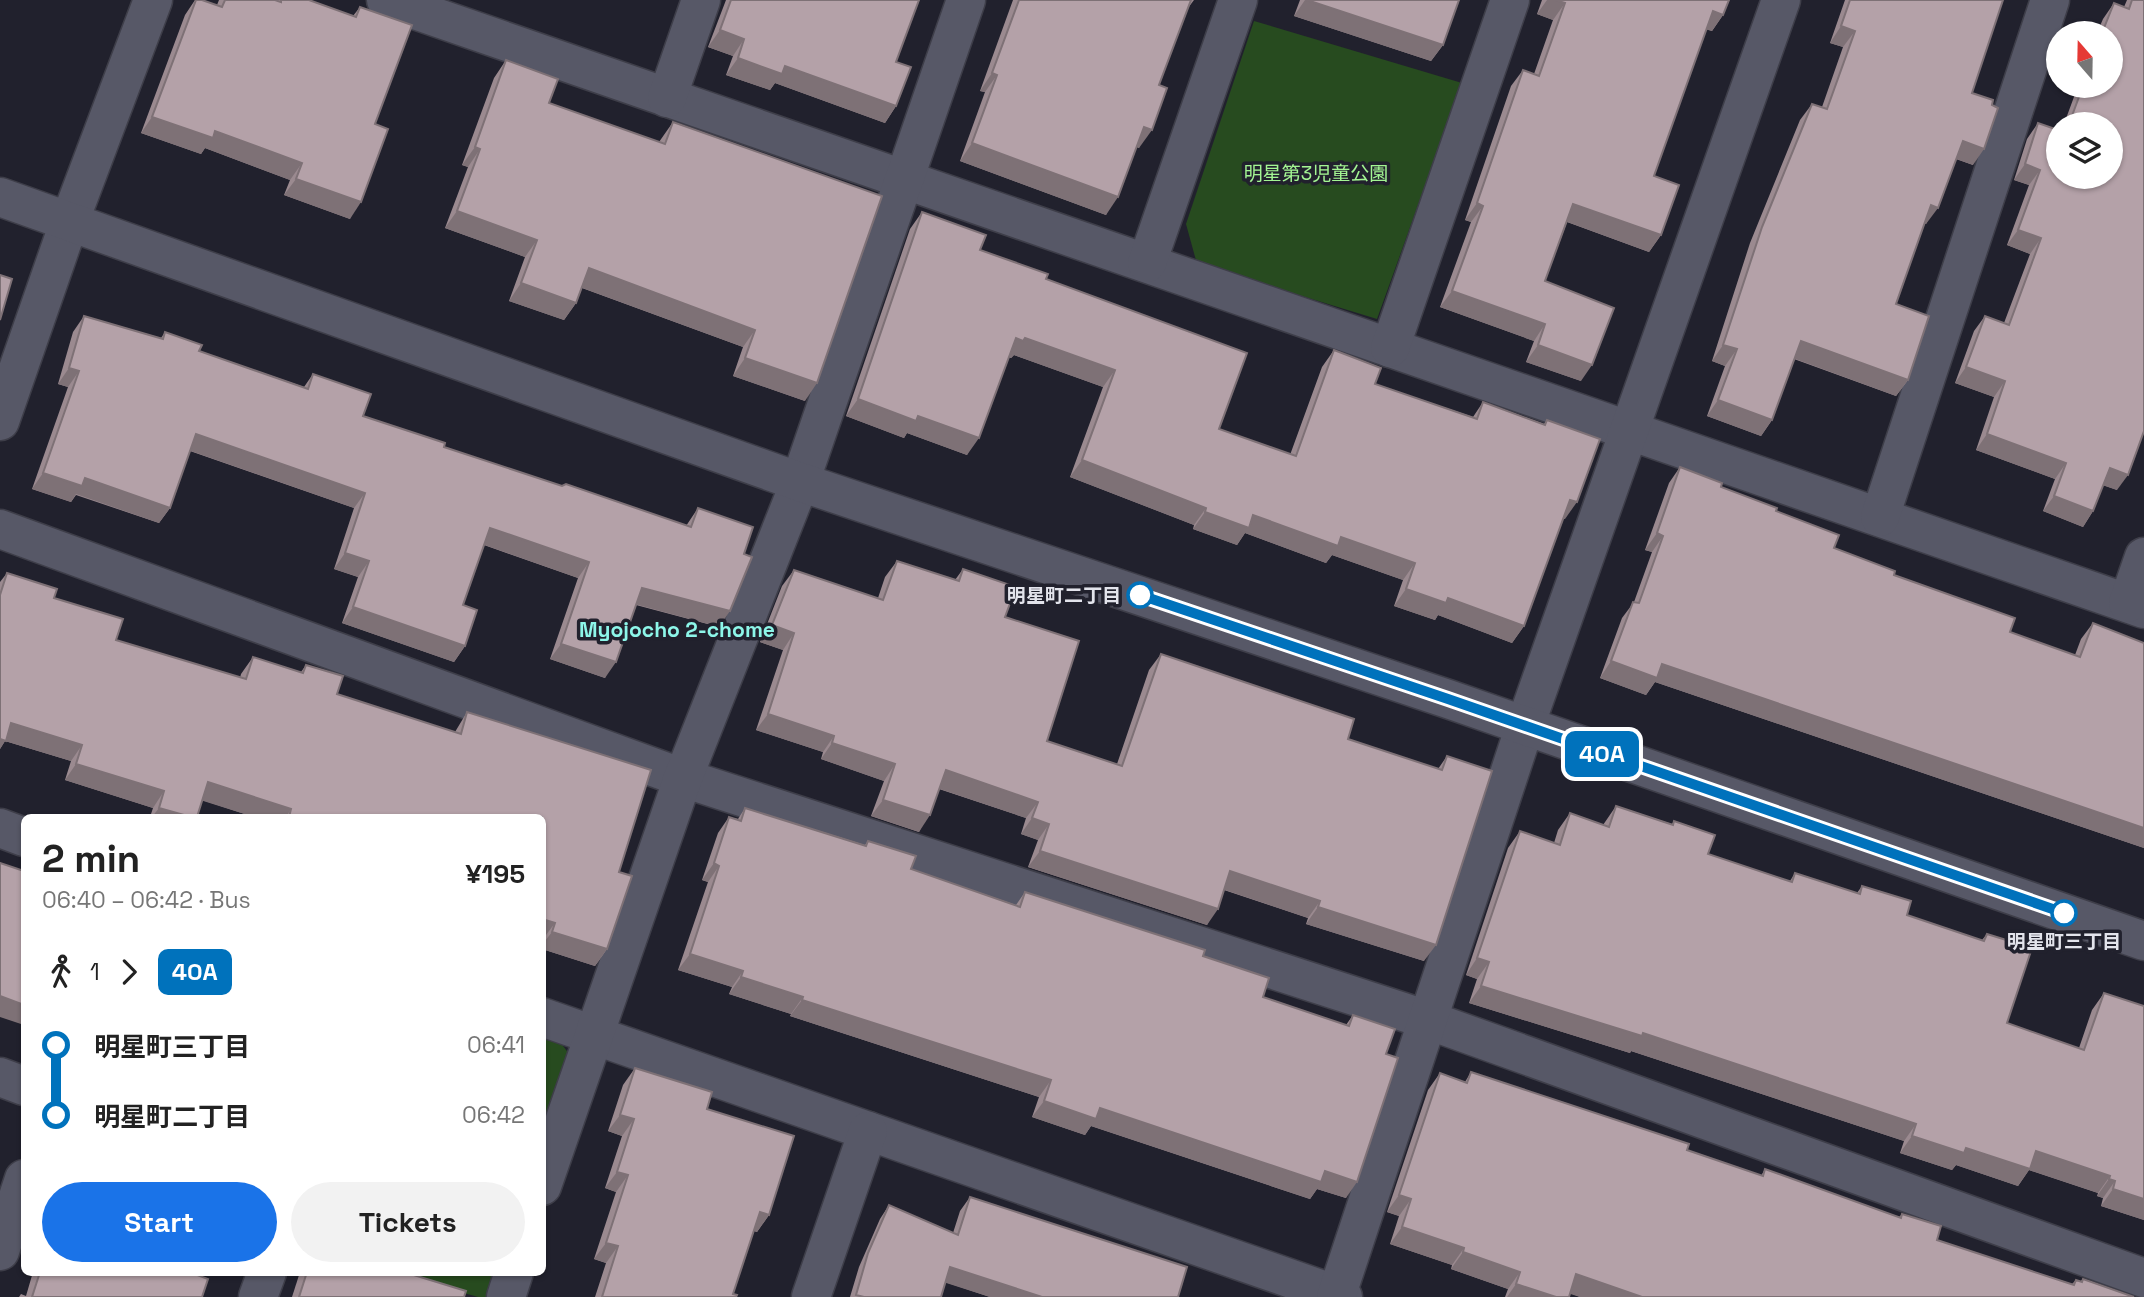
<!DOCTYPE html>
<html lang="en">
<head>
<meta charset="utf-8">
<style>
  body { margin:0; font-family:"Space Grotesk","Noto Sans JP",sans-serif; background:#f2f2f2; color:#222; height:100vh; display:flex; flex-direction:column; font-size:26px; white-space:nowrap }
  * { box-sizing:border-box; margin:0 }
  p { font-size:23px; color:#767676 }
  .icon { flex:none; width:38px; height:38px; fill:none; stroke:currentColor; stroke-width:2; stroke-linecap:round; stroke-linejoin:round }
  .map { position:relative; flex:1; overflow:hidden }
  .drawer { position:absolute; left:21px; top:814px; width:525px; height:462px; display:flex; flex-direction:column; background:#fff; border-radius:10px; box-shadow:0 2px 5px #0004 }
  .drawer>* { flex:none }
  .badge { padding:0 14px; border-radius:10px; font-size:24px; line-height:46px }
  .needle { width:46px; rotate:340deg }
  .buttons { position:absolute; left:2046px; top:21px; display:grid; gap:14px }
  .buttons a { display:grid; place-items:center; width:77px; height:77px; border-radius:50%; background:#fff; box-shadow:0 2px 5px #0004; font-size:35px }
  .map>.badge { position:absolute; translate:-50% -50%; box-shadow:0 0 0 4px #fff }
  .legs { display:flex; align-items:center; gap:10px; height:77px; padding:0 21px; font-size:23px }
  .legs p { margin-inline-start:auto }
  .head { display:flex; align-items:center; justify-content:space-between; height:119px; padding:0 21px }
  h1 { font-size:38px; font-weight:700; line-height:52px }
  .cta { display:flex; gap:14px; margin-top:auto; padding:14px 21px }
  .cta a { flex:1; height:80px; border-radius:42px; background:#1a73e8; color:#fff; font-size:28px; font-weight:700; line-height:80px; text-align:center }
  .cta a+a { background:#f2f2f2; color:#222 }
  ul { padding:0 21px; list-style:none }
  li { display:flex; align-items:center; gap:24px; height:70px; font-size:26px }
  li i { display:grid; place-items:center; width:10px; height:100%; margin:0 9px; background:currentColor }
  li i::after { content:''; width:18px; height:18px; margin:-9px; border:5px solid; border-radius:50%; background:#fff }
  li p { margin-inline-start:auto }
  li:first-child i { background:linear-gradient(#0000 50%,currentColor 0) }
  li:last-child i { background:linear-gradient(currentColor 50%,#0000 0) }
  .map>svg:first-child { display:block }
</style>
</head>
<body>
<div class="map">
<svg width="2144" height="1297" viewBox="0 0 2144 1297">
  <rect width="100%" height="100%" fill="#21212d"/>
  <!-- green -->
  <g fill="#274b1f">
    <path d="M1254 21 1462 83 1377 319 1197 264 1186 224Z"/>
    <path d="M543 1034 558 1039 580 1069 543 1186Z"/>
    <path d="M389 1272H514L506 1297H478Z"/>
  </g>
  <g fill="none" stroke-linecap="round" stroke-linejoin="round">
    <!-- minor casing -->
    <g stroke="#3e3e49" stroke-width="41">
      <g id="minor">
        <path d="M386 0 2144 609"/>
        <path d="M667 98 701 0"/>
        <path d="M1147 263 1238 0"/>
        <path d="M1390 348 1510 0"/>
        <path d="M0 421 70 220 153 0"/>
        <path d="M1880 517 2050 0"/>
        <path d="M0 529 683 778 1428 1020 2144 1278"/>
        <path d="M2128 603 2144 557"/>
        <path d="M0 828 24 837"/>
        <path d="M542 1017 1343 1297"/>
        <path d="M0 1077 24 1086"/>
        <path d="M542 1186 683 778 800 482 966 0"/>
        <path d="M0 1251 24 1179"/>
        <path d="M258 1297 267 1272"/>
        <path d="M506 1297 514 1272"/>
        <path d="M811 1297 868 1131"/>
        <path d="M1336 1297 1525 726 1781 0"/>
      </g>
    </g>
    <!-- tertiary casing -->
    <g stroke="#3e3e49" stroke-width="41">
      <path id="tertiary" d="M0 197 800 482 1448 699 2144 941"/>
    </g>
    <!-- minor -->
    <use href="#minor" stroke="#575867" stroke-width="38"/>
    <!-- tertiary -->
    <use href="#tertiary" stroke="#575867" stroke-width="38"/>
  </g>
  <!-- wall -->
  <g fill="#9b8a90">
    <path d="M195 0H202L217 5 219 0H275L278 1V0H309L353 16 360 7 375 124 350 219 284 195 290 180 205 148 201 154 141 133 185 15Z"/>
    <path d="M726 0H919L896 62V106L885 123 775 83 770 90 726 75 733 56 708 47Z"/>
    <path d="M1013 0H1194L1188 8 1159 85 1139 148 1137 147 1106 215 960 161 985 92 980 91Z"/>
    <path d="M1300 0H1459L1443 45 1431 61 1294 16Z"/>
    <path d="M1542 0H1729L1723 15 1712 31 1706 29 1654 176 1661 235 1649 252 1567 222 1545 281 1581 381 1526 362 1534 341 1440 307 1471 222 1465 220 1511 86 1523 70 1534 74 1553 20 1537 14Z"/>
    <path d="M1845 0H2003L1972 93 1973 165 1956 159 1926 224 1925 223 1896 304 1908 380 1896 396 1794 359 1772 420 1761 436 1707 416 1725 366 1712 361 1750 243 1800 120 1812 104 1822 107 1843 47 1830 43Z"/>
    <path d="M2127 0H2144L2117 490 2103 485 2093 511 2083 527 2043 511 2055 479 1976 450 1994 397 1955 383 1974 331 1985 316 2004 323 2030 254 2007 245 2029 185 2014 180 2027 139 2038 123 2058 177 2110 124H2064L2078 86H2110V33H2097L2103 19 2114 3 2124 7Z"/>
    <path d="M506 60 549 103 659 142 673 122 805 401 733 376 743 347 582 288 576 303 564 320 509 301 525 257 445 228 468 167 462 165 494 78Z"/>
    <path d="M922 212 980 250 1046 279 1219 429 1290 455 1322 367 1334 350 1375 384 1473 417 1483 402 1544 424 1547 420 1565 519H1563L1524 626 1512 643 1438 615 1435 620 1394 606 1403 580 1332 555 1326 563 1245 533 1237 545 1193 529 1194 525 1070 477 1103 387 1014 355 1011 358 1009 357 967 455 907 433 904 438 846 416 910 229Z"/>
    <path d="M84 316 161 338 165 332 199 351 304 387 313 374 363 416 444 447 562 486 686 526 698 508 719 627 636 605 605 678 550 659 578 578 484 545 463 605 465 646 454 662 342 623 358 577 334 569 354 508 190 451 170 508 159 523 76 495 71 502 32 489 68 387 58 384 73 332Z"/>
    <path d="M1680 467 1721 487 1776 511 1834 548 1894 575 2010 632 2075 655 2081 639 2093 623 2144 848 1655 682 1646 695 1600 678 1622 618 1634 602 1652 552 1645 550 1669 483Z"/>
    <path d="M897 561 955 580 963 569 1005 617 1047 741 1117 764 1149 670 1161 654 1348 739 1438 769 1447 756 1424 961 1306 924 1308 918 1224 890 1207 925 1028 867 1038 840 1021 834 1026 818 939 789 919 832 871 816 884 781 821 759 823 752 756 730 783 650 760 642 782 586 794 570 878 598 885 577Z"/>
    <path d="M7 573 54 598 116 640 240 678 241 674 253 657 301 672 306 665 337 694 455 732 467 712 619 872 607 949 595 966 542 949V817H254L202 800 197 817H150L153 808 65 780 71 761 5 741 0 749V582Z"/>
    <path d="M1616 806 1672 824 1674 821 1708 854 1790 881 1795 873 1857 893 1862 886 1907 915 1982 940 1987 934 2007 1023 2079 1048 2092 1010 2104 993 2144 1006V1220L2101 1206 2103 1198 2097 1196 2098 1193 2029 1170 2018 1186 1956 1165 1952 1170 1900 1153 1904 1141 1631 1051 1630 1053 1469 1003 1477 979 1466 975 1508 848 1520 831 1554 843 1558 830 1570 813 1603 825Z"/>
    <path d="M745 808 865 845 868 841 911 869 1016 905 1025 892 1203 956 1263 997 1346 1025 1353 1015 1386 1054 1346 1198 1317 1189 1310 1199 1091 1126 1085 1135 1032 1117 1039 1097 790 1016 791 1014 729 994 732 987 678 970 708 882 702 880 718 833 729 817 738 819Z"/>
    <path d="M635 1068 707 1109 769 1215 757 1232 754 1231 733 1294 736 1297H595L606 1263 594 1259 616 1192 605 1188 622 1136 608 1131 623 1085Z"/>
    <path d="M1471 1072 1687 1150 1761 1176 1765 1169 1899 1217 1902 1214 1937 1240 2072 1284 2076 1280 2081 1281 2083 1279 2134 1297H1580L1570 1293 1569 1297H1505L1508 1289 1451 1269 1452 1265 1390 1244 1399 1216 1387 1212 1428 1090 1440 1073 1465 1082Z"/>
    <path d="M970 1197 990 1297 945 1282 941 1297H850L859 1267 880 1219 889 1205 953 1233 960 1211Z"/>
    <path d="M33 1272H198L197 1275 202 1297H19L21 1294 26 1296Z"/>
    <path d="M300 1272H404L464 1297H292Z"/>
  </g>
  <!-- shaded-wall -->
  <g fill="#7e7176">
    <path d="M1305 0H1307L1443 45 1431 61 1294 16Z"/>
    <path d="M1547 0H1555L1565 3 1553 20 1537 14Z"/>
    <path d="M1713 11 1723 15 1712 31 1701 28Z"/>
    <path d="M1841 26 1855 31 1843 47 1830 43Z"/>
    <path d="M720 30 744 39 733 56 708 47Z"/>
    <path d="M738 58 785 66 896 106 885 123 775 83 770 90 726 75Z"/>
    <path d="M992 73 997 75 985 92 980 91Z"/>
    <path d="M152 117 215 131 302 163 290 180 205 148 201 154 141 133Z"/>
    <path d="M1144 127 1152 130 1139 148 1131 145Z"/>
    <path d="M1963 141 1984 149 1973 165 1951 157Z"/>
    <path d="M972 143 1118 197 1106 215 960 161Z"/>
    <path d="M475 147 480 149 468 167 462 165Z"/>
    <path d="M2025 164 2040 170 2029 185 2014 180Z"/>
    <path d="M296 179 361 202 350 219 284 195Z"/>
    <path d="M1477 203 1483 206 1471 222 1465 220Z"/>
    <path d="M1573 204 1661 235 1649 252 1562 220Z"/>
    <path d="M1931 205 1938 208 1926 224 1920 222Z"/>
    <path d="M457 211 537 240 525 257 445 228Z"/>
    <path d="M2018 230 2041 238 2030 254 2007 245Z"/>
    <path d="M589 268 755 330 743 347 577 286Z"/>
    <path d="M521 283 576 303 564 320 509 301Z"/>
    <path d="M1452 291 1545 324 1534 341 1440 307Z"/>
    <path d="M1016 338H1025L1115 370 1103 387 1014 355 1011 358 1004 355Z"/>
    <path d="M1801 341 1908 380 1896 396 1790 357Z"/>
    <path d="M1538 345 1592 365 1581 381 1526 362Z"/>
    <path d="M1723 345 1737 349 1725 366 1712 361Z"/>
    <path d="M745 358 817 383 805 401 733 376Z"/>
    <path d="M1966 367 2005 381 1994 397 1955 383Z"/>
    <path d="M69 368 79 371 68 387 58 384Z"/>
    <path d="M858 399 918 416 979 438 967 455 907 433 904 438 846 416Z"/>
    <path d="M1718 400 1772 420 1761 436 1707 416Z"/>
    <path d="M196 434 365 493 354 508 185 449Z"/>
    <path d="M1987 434 2066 463 2055 479 1976 450Z"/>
    <path d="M1082 460 1206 508 1194 525 1070 477Z"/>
    <path d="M2110 468 2128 475 2117 490 2099 484Z"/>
    <path d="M43 473 85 478 170 508 159 523 76 494 71 502 32 489Z"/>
    <path d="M2054 496 2093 511 2083 527 2043 511Z"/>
    <path d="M1570 500 1577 502 1565 519 1558 517Z"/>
    <path d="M1205 512 1253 515 1341 537 1415 563 1403 580 1332 555 1326 563 1245 533 1237 545 1193 529Z"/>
    <path d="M490 528 589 562 578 578 479 543Z"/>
    <path d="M1657 533 1663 536 1652 552 1645 550Z"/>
    <path d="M345 553 369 561 358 577 334 569Z"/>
    <path d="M642 588 730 611 719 627 631 603Z"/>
    <path d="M1406 589 1448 598 1524 626 1512 643 1438 615 1435 620 1394 606Z"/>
    <path d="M353 607 465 646 454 662 342 623Z"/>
    <path d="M772 625 794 633 783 650 760 642Z"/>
    <path d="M561 644 616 662 605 678 550 659Z"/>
    <path d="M1611 661 1662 664 2144 828V848L1655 682 1646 695 1600 678Z"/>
    <path d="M768 714 834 736 823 752 756 730Z"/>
    <path d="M11 723 82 745 71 761 5 741 0 749V739Z"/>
    <path d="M832 743 895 764 884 781 821 759Z"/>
    <path d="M76 764 164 791 153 808 65 780Z"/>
    <path d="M946 770 1038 802 1026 818 934 787Z"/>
    <path d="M208 782 291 809 286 817H254L197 799Z"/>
    <path d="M883 800 930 815 919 832 871 816Z"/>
    <path d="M159 808 191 817H152Z"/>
    <path d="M1032 818 1049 824 1038 840 1021 834Z"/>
    <path d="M1040 851 1218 909 1207 925 1028 867Z"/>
    <path d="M714 863 719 866 708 882 702 880Z"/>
    <path d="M1230 871 1320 901 1308 918 1219 888Z"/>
    <path d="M1318 907 1436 945 1424 961 1306 924Z"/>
    <path d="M542 919 555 923 543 939H542Z"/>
    <path d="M552 932 607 949 595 966 542 949V945Z"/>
    <path d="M690 954 743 971 732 987 678 970Z"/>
    <path d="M1477 958 1489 962 1477 979 1466 975Z"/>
    <path d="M741 977 803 997 791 1014 729 994Z"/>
    <path d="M1481 986 1643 1033 1916 1124 1904 1141 1631 1051 1630 1053 1469 1003Z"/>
    <path d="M0 996 24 1005V1025L0 1017Z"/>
    <path d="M802 1000 1051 1080 1039 1097 790 1016Z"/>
    <path d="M1044 1101 1100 1108 1325 1171 1357 1182 1346 1198 1317 1189 1310 1199 1091 1126 1085 1135 1032 1117Z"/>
    <path d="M620 1115 634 1119 622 1136 608 1131Z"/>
    <path d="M1912 1136 1966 1148 2036 1151 2110 1176 2098 1193 2029 1170 2018 1186 1956 1165 1952 1170 1900 1153Z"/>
    <path d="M617 1172 628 1175 616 1192 605 1188Z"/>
    <path d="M2109 1179 2115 1181 2103 1198 2097 1196Z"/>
    <path d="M2113 1189 2144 1199V1220L2101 1206Z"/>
    <path d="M1399 1195 1411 1199 1399 1216 1387 1212Z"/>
    <path d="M760 1212 769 1215 757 1232 748 1229Z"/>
    <path d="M1402 1227 1464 1248 1452 1265 1390 1244Z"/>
    <path d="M606 1243 618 1246 606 1263 594 1259Z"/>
    <path d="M1463 1252 1520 1272 1508 1289 1451 1269Z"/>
    <path d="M950 1267 1042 1297H990L940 1281Z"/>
    <path d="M1576 1274 1642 1297H1580L1564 1292Z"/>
    <path d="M1516 1284 1556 1297H1507Z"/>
  </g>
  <!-- building -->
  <g fill="#b4a1a8" stroke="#7e7176" stroke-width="2">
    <path d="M196 0H202L222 7 225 0H275L281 2V0H309L356 17 360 7 412 25 375 124 388 129 361 202 296 179 302 163 215 131 213 138 152 117Z"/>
    <path d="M731 0H919L896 62 911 67 896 106 785 66 782 74 738 58 744 39 720 30Z"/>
    <path d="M1019 0H1191L1159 85 1167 88 1152 130 1144 127 1118 197 972 143 997 75 992 73Z"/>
    <path d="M1307 0H1459L1443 45Z"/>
    <path d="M1555 0H1729L1723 15 1713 11 1654 176 1679 185 1661 235 1573 204 1545 281 1614 308 1592 365 1538 345 1545 324 1452 291 1483 206 1477 203 1523 70 1539 76 1565 3Z"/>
    <path d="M1850 0H2003L1972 93 1993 100 1992 105 1998 108 1984 149 1963 141 1938 208 1931 205 1896 304 1929 316 1908 380 1801 341 1772 420 1718 400 1737 349 1723 345 1762 227 1812 104 1827 109 1855 31 1841 26Z"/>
    <path d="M2132 0H2144V431L2128 475 2110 468 2093 511 2054 496 2066 463 1987 434 2005 381 1966 367 1985 316 2009 325 2041 238 2018 230 2040 170 2025 164 2038 123 2058 130V177H2110V124H2069L2083 86H2110V33H2102L2114 3 2129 9Z"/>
    <path d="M506 60 558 79 549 103 665 144 673 122 882 196 817 383 745 358 755 330 589 268 576 303 521 283 537 240 457 211 480 149 475 147Z"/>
    <path d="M922 212 986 235 980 250 1048 274 1046 279 1247 353 1219 429 1296 456 1334 350 1381 368 1375 384 1477 419 1483 402 1545 425 1547 420 1600 439 1577 502 1570 500 1524 626 1448 598 1446 603 1406 589 1415 563 1341 537 1338 546 1253 515 1249 528 1205 512 1206 508 1082 460 1115 370 1025 338 1023 341 1016 338 979 438 918 416 916 421 858 399Z"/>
    <path d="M0 275 12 279 0 320Z"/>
    <path d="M84 316 163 339 165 332 202 345 199 351 308 389 313 374 371 394 363 416 445 443 444 447 562 486 566 484 691 527 698 508 753 527 744 554 752 557 730 611 642 588 616 662 561 644 589 562 490 528 463 605 477 610 465 646 353 607 369 561 345 553 365 493 196 434 170 508 85 478 82 486 43 473 79 371 69 368Z"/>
    <path d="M1680 467 1722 483 1721 487 1777 508 1776 511 1839 535 1834 548 1895 571 1894 575 2015 618 2010 632 2080 657 2093 623 2144 643V828L1662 664 1657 678 1611 661 1633 602 1639 603 1663 536 1657 533Z"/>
    <path d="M897 561 959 581 963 569 1016 587 1005 617 1079 641 1047 741 1122 766 1161 654 1354 719 1348 739 1442 770 1447 756 1492 771 1436 945 1318 907 1320 901 1230 871 1218 909 1040 851 1049 824 1032 818 1038 802 946 770 930 815 883 800 895 764 832 743 834 736 768 714 794 633 772 625 794 570 883 600Z"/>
    <path d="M7 573 57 589 54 598 123 619 116 640 246 679 253 657 303 673 306 665 343 676 337 694 461 734 467 712 651 770 619 872 632 876 607 949 552 932 555 923 542 919V817H289L291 809 208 782 197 817H191L159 808 164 791 76 764 82 745 11 723 6 741 0 739V595Z"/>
    <path d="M1616 806 1673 825 1674 821 1715 835 1708 854 1792 882 1795 873 1860 894 1862 886 1911 901 1907 915 1984 941 1987 934 2032 948 2007 1023 2084 1050 2104 993 2144 1006V1199L2113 1189 2115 1181 2109 1179 2110 1176 2036 1151 2030 1169 1966 1148 1964 1153 1912 1136 1916 1124 1643 1033 1642 1036 1481 986 1489 962 1477 958 1520 831 1560 845 1570 813 1609 827Z"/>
    <path d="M745 808 866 846 868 841 916 856 911 869 1020 907 1025 892 1205 950 1203 956 1269 978 1263 997 1349 1026 1353 1015 1395 1029 1386 1054 1398 1058 1357 1182 1325 1171 1321 1182 1100 1108 1096 1119 1044 1101 1051 1080 802 1000 803 997 741 977 743 971 690 954 719 866 714 863 729 817 741 821Z"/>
    <path d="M0 863 24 871V1005L0 996Z"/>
    <path d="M635 1068 712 1092 707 1109 794 1136 769 1215 760 1212 733 1294 737 1295 736 1297H602L618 1246 606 1243 628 1175 617 1172 634 1119 620 1115Z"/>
    <path d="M1471 1072 1689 1144 1687 1150 1763 1176 1765 1169 1901 1218 1902 1214 1941 1226 1937 1240 2074 1285 2076 1280 2082 1282 2083 1279 2134 1297H1642L1576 1274 1569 1297H1556L1516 1284 1520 1272 1463 1252 1464 1248 1402 1227 1411 1199 1399 1195 1440 1073 1467 1083Z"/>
    <path d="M970 1197 1187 1267 1178 1297H1042L950 1267 941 1297H864L856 1295 868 1253 889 1205 958 1235Z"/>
    <path d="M40 1272H198L197 1275 208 1279 202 1297H32Z"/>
    <path d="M307 1272H404L466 1291 464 1297H299Z"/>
  </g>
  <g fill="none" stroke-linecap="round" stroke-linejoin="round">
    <!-- line-1 casing -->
    <g stroke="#fff" stroke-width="16">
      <path id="line-1" d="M1140 595 1448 699 2064 913"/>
    </g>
    <!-- line-1 -->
    <use href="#line-1" stroke="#0072bc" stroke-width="10"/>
  </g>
  <!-- markers -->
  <g fill="#fff" stroke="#0072bc" stroke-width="3.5">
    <circle cx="1140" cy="595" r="12"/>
    <circle cx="2064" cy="913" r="12"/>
  </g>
  <g text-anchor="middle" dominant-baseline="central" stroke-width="7" stroke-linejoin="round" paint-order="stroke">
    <!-- park labels -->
    <g font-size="19" fill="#a3f593" stroke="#21212d">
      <text x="1316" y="173">明星第3児童公園</text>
    </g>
    <!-- stop labels -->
    <g font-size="19" font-weight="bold" fill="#e3e4ec" stroke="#21212d" text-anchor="end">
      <text x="1121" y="595">明星町二丁目</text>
      <text x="2064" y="941" text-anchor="middle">明星町三丁目</text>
    </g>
    <!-- neighbourhood labels -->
    <g font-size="21" font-weight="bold" fill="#8df6e9" stroke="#21212d">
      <text x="677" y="629">Myojocho 2-chome</text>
    </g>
  </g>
</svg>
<div class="buttons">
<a><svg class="needle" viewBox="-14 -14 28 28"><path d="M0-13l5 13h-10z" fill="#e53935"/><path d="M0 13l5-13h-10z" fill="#767676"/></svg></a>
<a><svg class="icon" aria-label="layers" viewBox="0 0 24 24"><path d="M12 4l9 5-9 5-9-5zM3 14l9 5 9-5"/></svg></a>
</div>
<b class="badge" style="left:1602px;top:754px;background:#0072bc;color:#fff">40A</b>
<section class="drawer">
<div class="head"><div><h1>2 min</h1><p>06:40 – 06:42 · Bus</p></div><b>¥195</b></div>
<div class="legs"><svg class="icon" aria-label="walk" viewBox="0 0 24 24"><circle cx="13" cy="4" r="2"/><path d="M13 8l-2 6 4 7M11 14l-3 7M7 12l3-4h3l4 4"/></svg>1<svg class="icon" aria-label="forward" viewBox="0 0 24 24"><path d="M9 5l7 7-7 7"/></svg><b class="badge" style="background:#0072bc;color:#fff">40A</b></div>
<ul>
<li><i style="color:#0072bc"></i><b>明星町三丁目</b><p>06:41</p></li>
<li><i style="color:#0072bc"></i><b>明星町二丁目</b><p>06:42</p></li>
</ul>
<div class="cta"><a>Start</a><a>Tickets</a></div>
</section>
</div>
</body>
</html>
